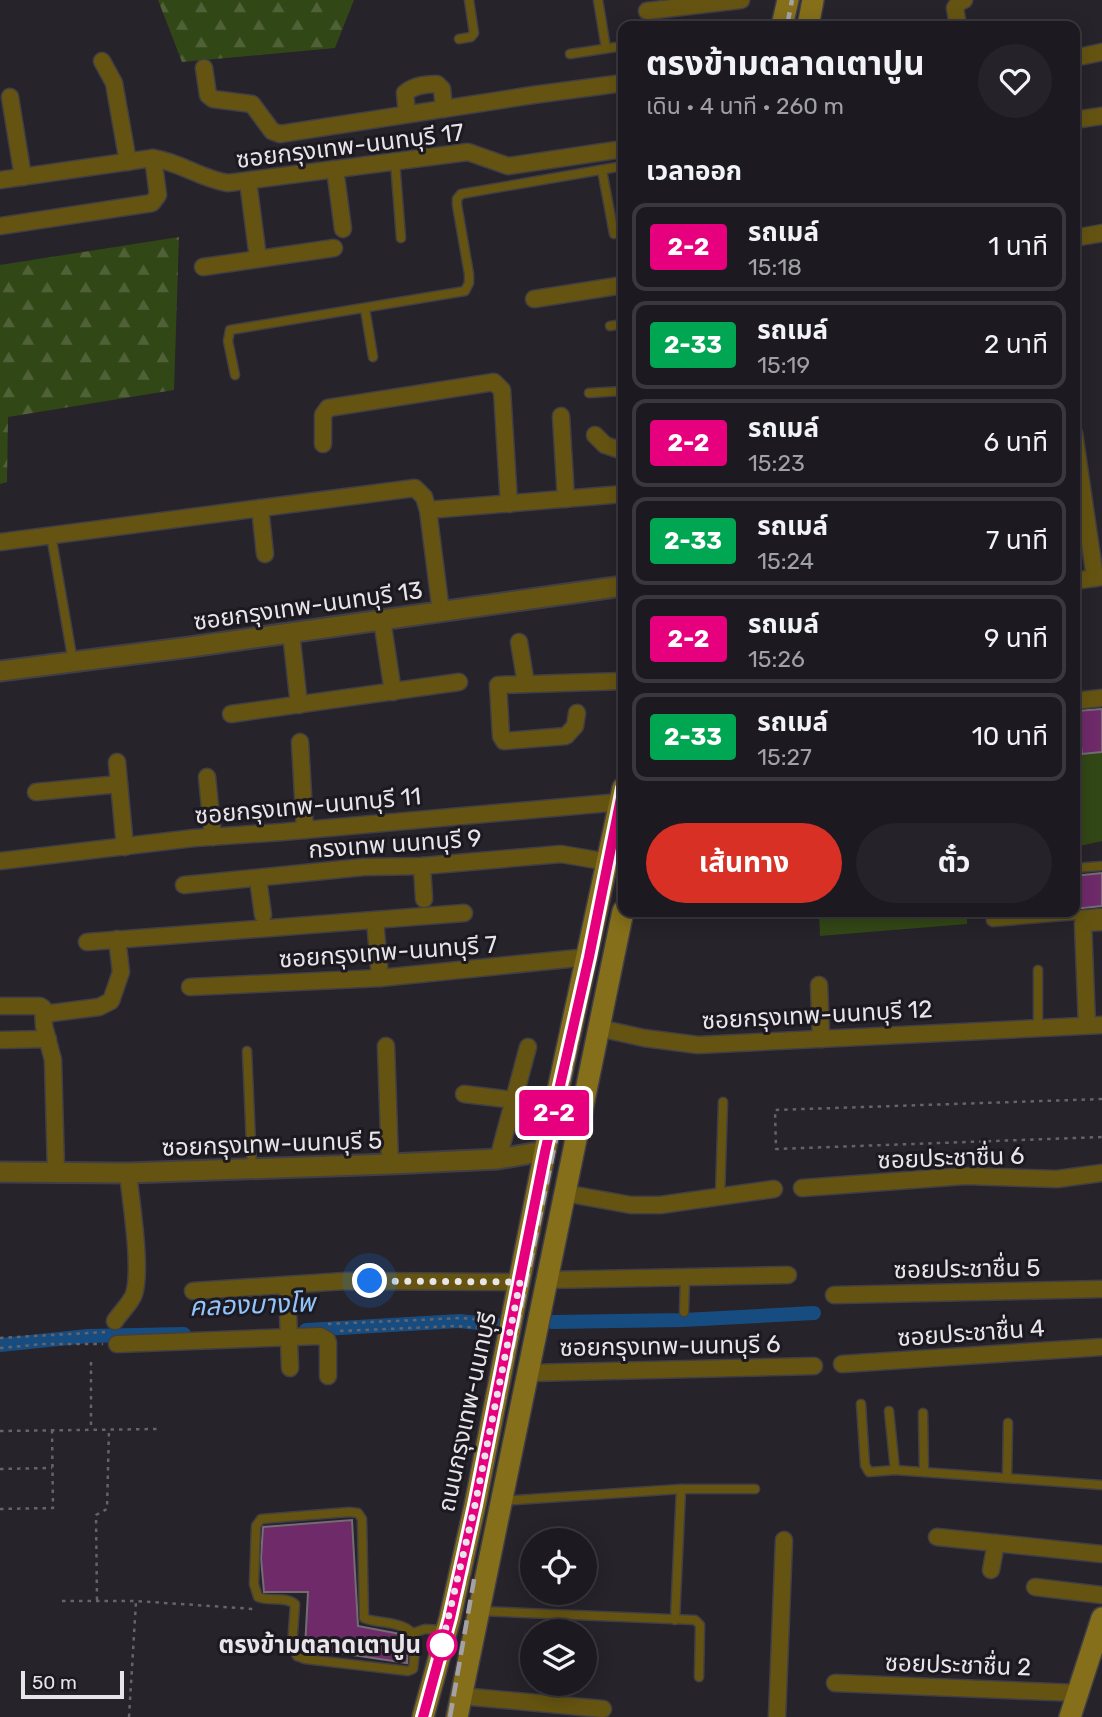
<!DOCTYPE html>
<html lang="th">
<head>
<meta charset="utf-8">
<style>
  body { margin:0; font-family:Rubik,"Noto Sans Thai",sans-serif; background:#252329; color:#f1f3f6; height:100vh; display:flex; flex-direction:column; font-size:26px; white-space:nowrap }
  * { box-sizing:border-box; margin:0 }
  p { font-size:23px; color:#a0a1a5 }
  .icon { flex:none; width:38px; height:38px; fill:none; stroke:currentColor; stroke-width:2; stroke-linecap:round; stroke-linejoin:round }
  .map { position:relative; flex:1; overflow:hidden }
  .sheet { position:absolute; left:618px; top:21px; width:462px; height:896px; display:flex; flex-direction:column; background:#1c1a20; border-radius:14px; box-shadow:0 4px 18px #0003,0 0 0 2px #3a383e }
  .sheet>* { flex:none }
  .badge { padding:0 14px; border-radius:5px; font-size:24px; line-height:46px }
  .fabs { position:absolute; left:520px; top:1528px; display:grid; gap:14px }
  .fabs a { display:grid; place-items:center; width:77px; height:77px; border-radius:50%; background:#1c1a20; box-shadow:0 4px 18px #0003,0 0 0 2px #3a383e; font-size:35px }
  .scale { position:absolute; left:21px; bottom:18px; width:103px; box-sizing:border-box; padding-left:7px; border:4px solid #e7e5e9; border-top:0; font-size:19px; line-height:24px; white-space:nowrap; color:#e7e5e9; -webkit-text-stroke:5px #1c1920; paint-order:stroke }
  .you { position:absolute; width:35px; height:35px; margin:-18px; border:5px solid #fff; border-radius:50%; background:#1a73e8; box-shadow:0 0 0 10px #1a73e833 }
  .map>.badge { position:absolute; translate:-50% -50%; box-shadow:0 0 0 4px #fff }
  h2 { padding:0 28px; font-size:26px; line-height:63px }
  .round { display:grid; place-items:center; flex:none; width:74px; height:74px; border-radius:37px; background:#252329 }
  .overview { display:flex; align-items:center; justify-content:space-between; height:119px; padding:0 28px }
  h1 { font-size:33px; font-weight:700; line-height:52px }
  .button { display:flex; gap:14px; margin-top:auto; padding:14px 28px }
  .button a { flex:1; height:80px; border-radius:42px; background:#d93025; color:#fff; font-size:28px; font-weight:700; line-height:80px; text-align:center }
  .button a+a { background:#252329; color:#f1f3f6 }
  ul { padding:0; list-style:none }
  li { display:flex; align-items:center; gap:21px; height:88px; margin:0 14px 10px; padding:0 14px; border:4px solid #3a383e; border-radius:14px }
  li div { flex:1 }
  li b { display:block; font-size:26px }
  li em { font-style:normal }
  li .badge { min-width:77px; font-weight:700; text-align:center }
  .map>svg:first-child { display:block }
</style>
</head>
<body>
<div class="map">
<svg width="1102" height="1717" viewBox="0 0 1102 1717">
  <defs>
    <pattern id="forest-firs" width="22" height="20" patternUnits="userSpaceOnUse" patternTransform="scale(1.75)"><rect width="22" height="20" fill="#324716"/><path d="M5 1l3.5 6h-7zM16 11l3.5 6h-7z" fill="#506138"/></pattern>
  </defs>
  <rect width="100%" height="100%" fill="#26232a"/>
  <!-- grass -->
  <g fill="#324716">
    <path d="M1102 751V841L1075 847V754Z"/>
    <path d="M819 912H967V924L820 936Z"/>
  </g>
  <!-- forest -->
  <g fill="url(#forest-firs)">
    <path d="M158 0H354L335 48 182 62Z"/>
    <path d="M179 237 174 390 8 417 7 482 0 484V265Z"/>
  </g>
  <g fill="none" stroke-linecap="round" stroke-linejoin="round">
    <!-- canal -->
    <g stroke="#174c80" stroke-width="14">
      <path d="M552 1322 683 1320 814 1313"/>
      <path d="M306 1330 459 1321 507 1326"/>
      <path d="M0 1345 88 1336 184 1334"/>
    </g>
  </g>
  <!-- building -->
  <g fill="#6f2a69" stroke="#736c72" stroke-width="2">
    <path d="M1102 709V752L1082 754 1076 711Z"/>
    <path d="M1102 873V906L1074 909V876Z"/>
    <path d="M352 1520 358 1626 405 1635 408 1642 407 1663 305 1648 308 1592H264L261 1558 263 1527Z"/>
  </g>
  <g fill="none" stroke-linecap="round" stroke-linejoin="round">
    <!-- service casing -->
    <g stroke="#413e45" stroke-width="11">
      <g id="service">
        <path d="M598 0 606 48"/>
        <path d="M459 39 471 37 474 33 469 0"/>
        <path d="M570 54 623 46"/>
        <path d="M395 162 401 238"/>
        <path d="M602 170 614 234"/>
        <path d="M365 309 373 357"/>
        <path d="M610 326 623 324"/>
        <path d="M623 356V371"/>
        <path d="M235 375 228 341 230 330 465 291 469 283V274L457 205V199L461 194 623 166"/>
        <path d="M589 393 623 391"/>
        <path d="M51 535 73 662"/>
        <path d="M1074 868 1102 866"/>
        <path d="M990 912 991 921 993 922 1102 913"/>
        <path d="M1038 970V1028"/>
        <path d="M247 1051 252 1167"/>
        <path d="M720 1196 723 1102"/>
        <path d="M684 1312 685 1278"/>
        <path d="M861 1404 865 1465 869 1472 895 1470 1102 1485"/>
        <path d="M889 1411 895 1470"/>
        <path d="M923 1413 924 1472"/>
        <path d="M1007 1478 1008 1423"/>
        <path d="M502 1501 681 1489H755"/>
        <path d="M349 1512 358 1513 362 1519 364 1618C371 1621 375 1621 382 1622 419 1627 417 1635 413 1669L408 1671 305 1659 297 1656 292 1646 295 1604C285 1596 270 1602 258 1597L254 1584 256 1526 261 1519Z"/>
        <path d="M481 1611 695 1620 700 1625 699 1677"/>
        <path d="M675 1620 681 1489"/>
        <path d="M413 1633 425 1629 444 1630"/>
      </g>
    </g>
    <!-- minor casing -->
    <g stroke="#413e45" stroke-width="19">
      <g id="minor">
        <path d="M647 11 741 0"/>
        <path d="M958 26 955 8 959 2 964 0"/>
        <path d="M1074 58 1102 52"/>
        <path d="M102 61 114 83 128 162"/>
        <path d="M204 68 208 95 213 99 252 104 272 131 280 134 533 95 623 83"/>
        <path d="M10 97 23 177"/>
        <path d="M407 114 405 93C414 85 426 84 437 84L442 89 444 109"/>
        <path d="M1074 120 1102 116"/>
        <path d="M335 169 343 229"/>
        <path d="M0 180 153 158C180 162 201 179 228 183L468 152 508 166 623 149"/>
        <path d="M248 181 258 258"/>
        <path d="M0 226 152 203 158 195 153 158"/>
        <path d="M1074 238 1102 233"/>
        <path d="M203 267 334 248"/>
        <path d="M534 299 623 285"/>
        <path d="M561 416 566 499"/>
        <path d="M1074 433 1095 578"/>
        <path d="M595 435 605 445 623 451"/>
        <path d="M323 444V415L328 408 494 382 502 390 509 504"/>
        <path d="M260 508 265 554"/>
        <path d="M428 510 623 494"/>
        <path d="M0 542 415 488 424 497 428 510 441 612"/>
        <path d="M1074 581 1102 577"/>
        <path d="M382 620 393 692"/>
        <path d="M291 633 299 705"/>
        <path d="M519 642 526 684"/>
        <path d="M1074 701 1102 698"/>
        <path d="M577 713 575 726 566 736 504 741 501 736 498 685 623 681"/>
        <path d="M231 714 459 682"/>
        <path d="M300 742 305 830"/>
        <path d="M117 762 125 847"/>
        <path d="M207 777 213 837"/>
        <path d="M36 792 119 784"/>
        <path d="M0 861 194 838 282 832 620 802"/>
        <path d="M422 866 424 899"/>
        <path d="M258 879 263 915"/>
        <path d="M184 885 364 867 422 866 561 854 608 862"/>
        <path d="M375 920 380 978"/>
        <path d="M87 942 464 913"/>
        <path d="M819 985 821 1039"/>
        <path d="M190 987 380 978 588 957"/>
        <path d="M0 1006H40L43 1008 44 1026 53 1060 56 1172"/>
        <path d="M44 1014 99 1007 111 1001 121 972 117 939"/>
        <path d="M1087 1025 1083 923 1102 922"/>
        <path d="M599 1028 644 1038 698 1045 1102 1025"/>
        <path d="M0 1040 48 1039"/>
        <path d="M386 1046 390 1164"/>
        <path d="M464 1094 514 1100"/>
        <path d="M498 1159 528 1047"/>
        <path d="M802 1188 965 1176 1057 1179 1102 1173"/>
        <path d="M564 1193 631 1205H660L774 1189"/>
        <path d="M547 1280 788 1275"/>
        <path d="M287 1285 290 1368"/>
        <path d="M193 1291 345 1281 520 1282"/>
        <path d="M834 1295 1102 1289"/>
        <path d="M115 1321C120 1313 131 1303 134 1294 142 1269 131 1202 128 1173"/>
        <path d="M117 1344 320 1336 327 1340 328 1343V1376"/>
        <path d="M842 1364 1102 1347"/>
        <path d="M528 1373 814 1366"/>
        <path d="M937 1537 1102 1554"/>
        <path d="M991 1570 996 1543"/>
        <path d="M1035 1587 1102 1595"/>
        <path d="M835 1683 1078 1693"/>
        <path d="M461 1696 603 1709"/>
        <path d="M777 1717 784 1540"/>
      </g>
    </g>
    <!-- tertiary casing -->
    <g stroke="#413e45" stroke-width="23">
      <g id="tertiary">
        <path d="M0 671 190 647 623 586"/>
        <path d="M0 1172 128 1173 390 1164 498 1159 545 1151"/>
      </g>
    </g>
    <!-- secondary casing -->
    <g stroke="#413e45" stroke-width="24">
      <g id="secondary">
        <path d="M782 26 788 0"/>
        <path d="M808 26 813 0"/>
        <path d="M423 1717 450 1618 475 1505 545 1151 623 788"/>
        <path d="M457 1717 623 911"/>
        <path d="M1070 1717 1102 1618"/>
      </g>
    </g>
    <!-- path -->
    <g stroke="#66646a" stroke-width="2.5" stroke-dasharray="3.5 5" stroke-linecap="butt">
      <path d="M1102 1099 775 1110 776 1149 1102 1137"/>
      <path d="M328 1324 461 1318 493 1321"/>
      <path d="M340 1331 456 1326 494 1329"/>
      <path d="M0 1338 105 1332"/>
      <path d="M0 1348 44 1344H103"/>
      <path d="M91 1362V1429"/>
      <path d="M0 1431 157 1429"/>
      <path d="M0 1469 52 1468"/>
      <path d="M0 1509 53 1508 52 1430"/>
      <path d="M97 1600 96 1515 107 1509 109 1429"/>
      <path d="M62 1601H136L254 1609"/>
      <path d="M129 1717 136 1602"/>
    </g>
    <!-- service -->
    <use href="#service" stroke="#655411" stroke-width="8"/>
    <!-- minor -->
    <use href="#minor" stroke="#655411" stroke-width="16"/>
    <!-- tertiary -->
    <use href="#tertiary" stroke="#655411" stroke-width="19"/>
    <!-- secondary -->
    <use href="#secondary" stroke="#856f1a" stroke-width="21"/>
    <!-- rail -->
    <g stroke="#a4a2a7" stroke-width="4.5" stroke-dasharray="14 7" stroke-linecap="butt">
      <path d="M787 26 792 0"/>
      <path d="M428 1717 465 1579 623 815"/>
      <path d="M450 1717 475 1574"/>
    </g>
  </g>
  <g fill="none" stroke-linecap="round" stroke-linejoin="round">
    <!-- line casing -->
    <g stroke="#fff" stroke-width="16">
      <path id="line" d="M423 1717 450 1618 475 1505 545 1152 589 957 623 788"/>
    </g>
    <!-- line -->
    <use href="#line" stroke="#e6007e" stroke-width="10"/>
    <!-- walk -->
    <path stroke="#e7e5e9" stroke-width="7" stroke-dasharray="0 12.6" d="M370 1281 520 1282 475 1505 439 1657 442 1645"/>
  </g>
  <!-- markers -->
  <circle fill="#fff" stroke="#e6007e" stroke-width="3.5" cx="442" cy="1645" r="14"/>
  <g text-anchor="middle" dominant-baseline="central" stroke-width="6" stroke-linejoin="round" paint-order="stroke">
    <!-- street labels -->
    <g font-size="24" fill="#e7e5e9" stroke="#1c1920">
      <text transform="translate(350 146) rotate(-7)">ซอยกรุงเทพ-นนทบุรี 17</text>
      <text transform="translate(308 606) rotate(-8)">ซอยกรุงเทพ-นนทบุรี 13</text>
      <text transform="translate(308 806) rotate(-5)">ซอยกรุงเทพ-นนทบุรี 11</text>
      <text transform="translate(395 844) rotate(-4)">กรงเทพ นนทบุรี 9</text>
      <text transform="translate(388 952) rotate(-4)">ซอยกรุงเทพ-นนทบุรี 7</text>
      <text transform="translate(817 1015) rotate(-3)">ซอยกรุงเทพ-นนทบุรี 12</text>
      <text transform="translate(272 1144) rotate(-2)">ซอยกรุงเทพ-นนทบุรี 5</text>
      <text transform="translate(951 1158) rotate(-2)">ซอยประชาชื่น 6</text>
      <text transform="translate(967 1269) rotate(-1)">ซอยประชาชื่น 5</text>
      <text transform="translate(971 1333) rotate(-4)">ซอยประชาชื่น 4</text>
      <text transform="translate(670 1346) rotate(-1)">ซอยกรุงเทพ-นนทบุรี 6</text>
      <text transform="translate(467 1412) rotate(-78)">ถนนกรุงเทพ-นนทบุรี</text>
      <text transform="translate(958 1665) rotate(2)">ซอยประชาชื่น 2</text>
    </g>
    <!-- stop labels -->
    <g font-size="24" font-weight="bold" fill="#e7e5e9" stroke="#1c1920" text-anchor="end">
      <text x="421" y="1645">ตรงข้ามตลาดเตาปูน</text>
    </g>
    <!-- water labels -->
    <g font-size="26" font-style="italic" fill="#92c5fc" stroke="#1c1920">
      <text transform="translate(252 1305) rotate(-2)">คลองบางโพ</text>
    </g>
  </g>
</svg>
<div class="fabs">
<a><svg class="icon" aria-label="locate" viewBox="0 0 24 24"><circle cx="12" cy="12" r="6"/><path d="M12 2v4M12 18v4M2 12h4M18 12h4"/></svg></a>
<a><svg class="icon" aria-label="layers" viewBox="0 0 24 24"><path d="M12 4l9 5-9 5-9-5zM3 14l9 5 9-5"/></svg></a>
</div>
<div class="scale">50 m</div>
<div class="you" style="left:370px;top:1281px"></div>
<b class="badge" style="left:554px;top:1113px;background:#e6007e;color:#fff">2-2</b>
<section class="sheet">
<div class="overview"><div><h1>ตรงข้ามตลาดเตาปูน</h1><p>เดิน · 4 นาที · 260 m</p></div><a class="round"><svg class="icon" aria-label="heart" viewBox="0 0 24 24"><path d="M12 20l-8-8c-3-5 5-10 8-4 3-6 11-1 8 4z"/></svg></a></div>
<h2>เวลาออก</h2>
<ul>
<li><span class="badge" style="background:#e6007e;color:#fff">2-2</span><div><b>รถเมล์</b><p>15:18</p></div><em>1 นาที</em></li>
<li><span class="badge" style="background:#00a651;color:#fff">2-33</span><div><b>รถเมล์</b><p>15:19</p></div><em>2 นาที</em></li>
<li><span class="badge" style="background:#e6007e;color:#fff">2-2</span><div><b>รถเมล์</b><p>15:23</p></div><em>6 นาที</em></li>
<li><span class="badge" style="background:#00a651;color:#fff">2-33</span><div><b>รถเมล์</b><p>15:24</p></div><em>7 นาที</em></li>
<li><span class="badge" style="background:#e6007e;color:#fff">2-2</span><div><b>รถเมล์</b><p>15:26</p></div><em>9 นาที</em></li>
<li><span class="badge" style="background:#00a651;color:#fff">2-33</span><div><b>รถเมล์</b><p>15:27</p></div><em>10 นาที</em></li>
</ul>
<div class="button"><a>เส้นทาง</a><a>ตั๋ว</a></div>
</section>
</div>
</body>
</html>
